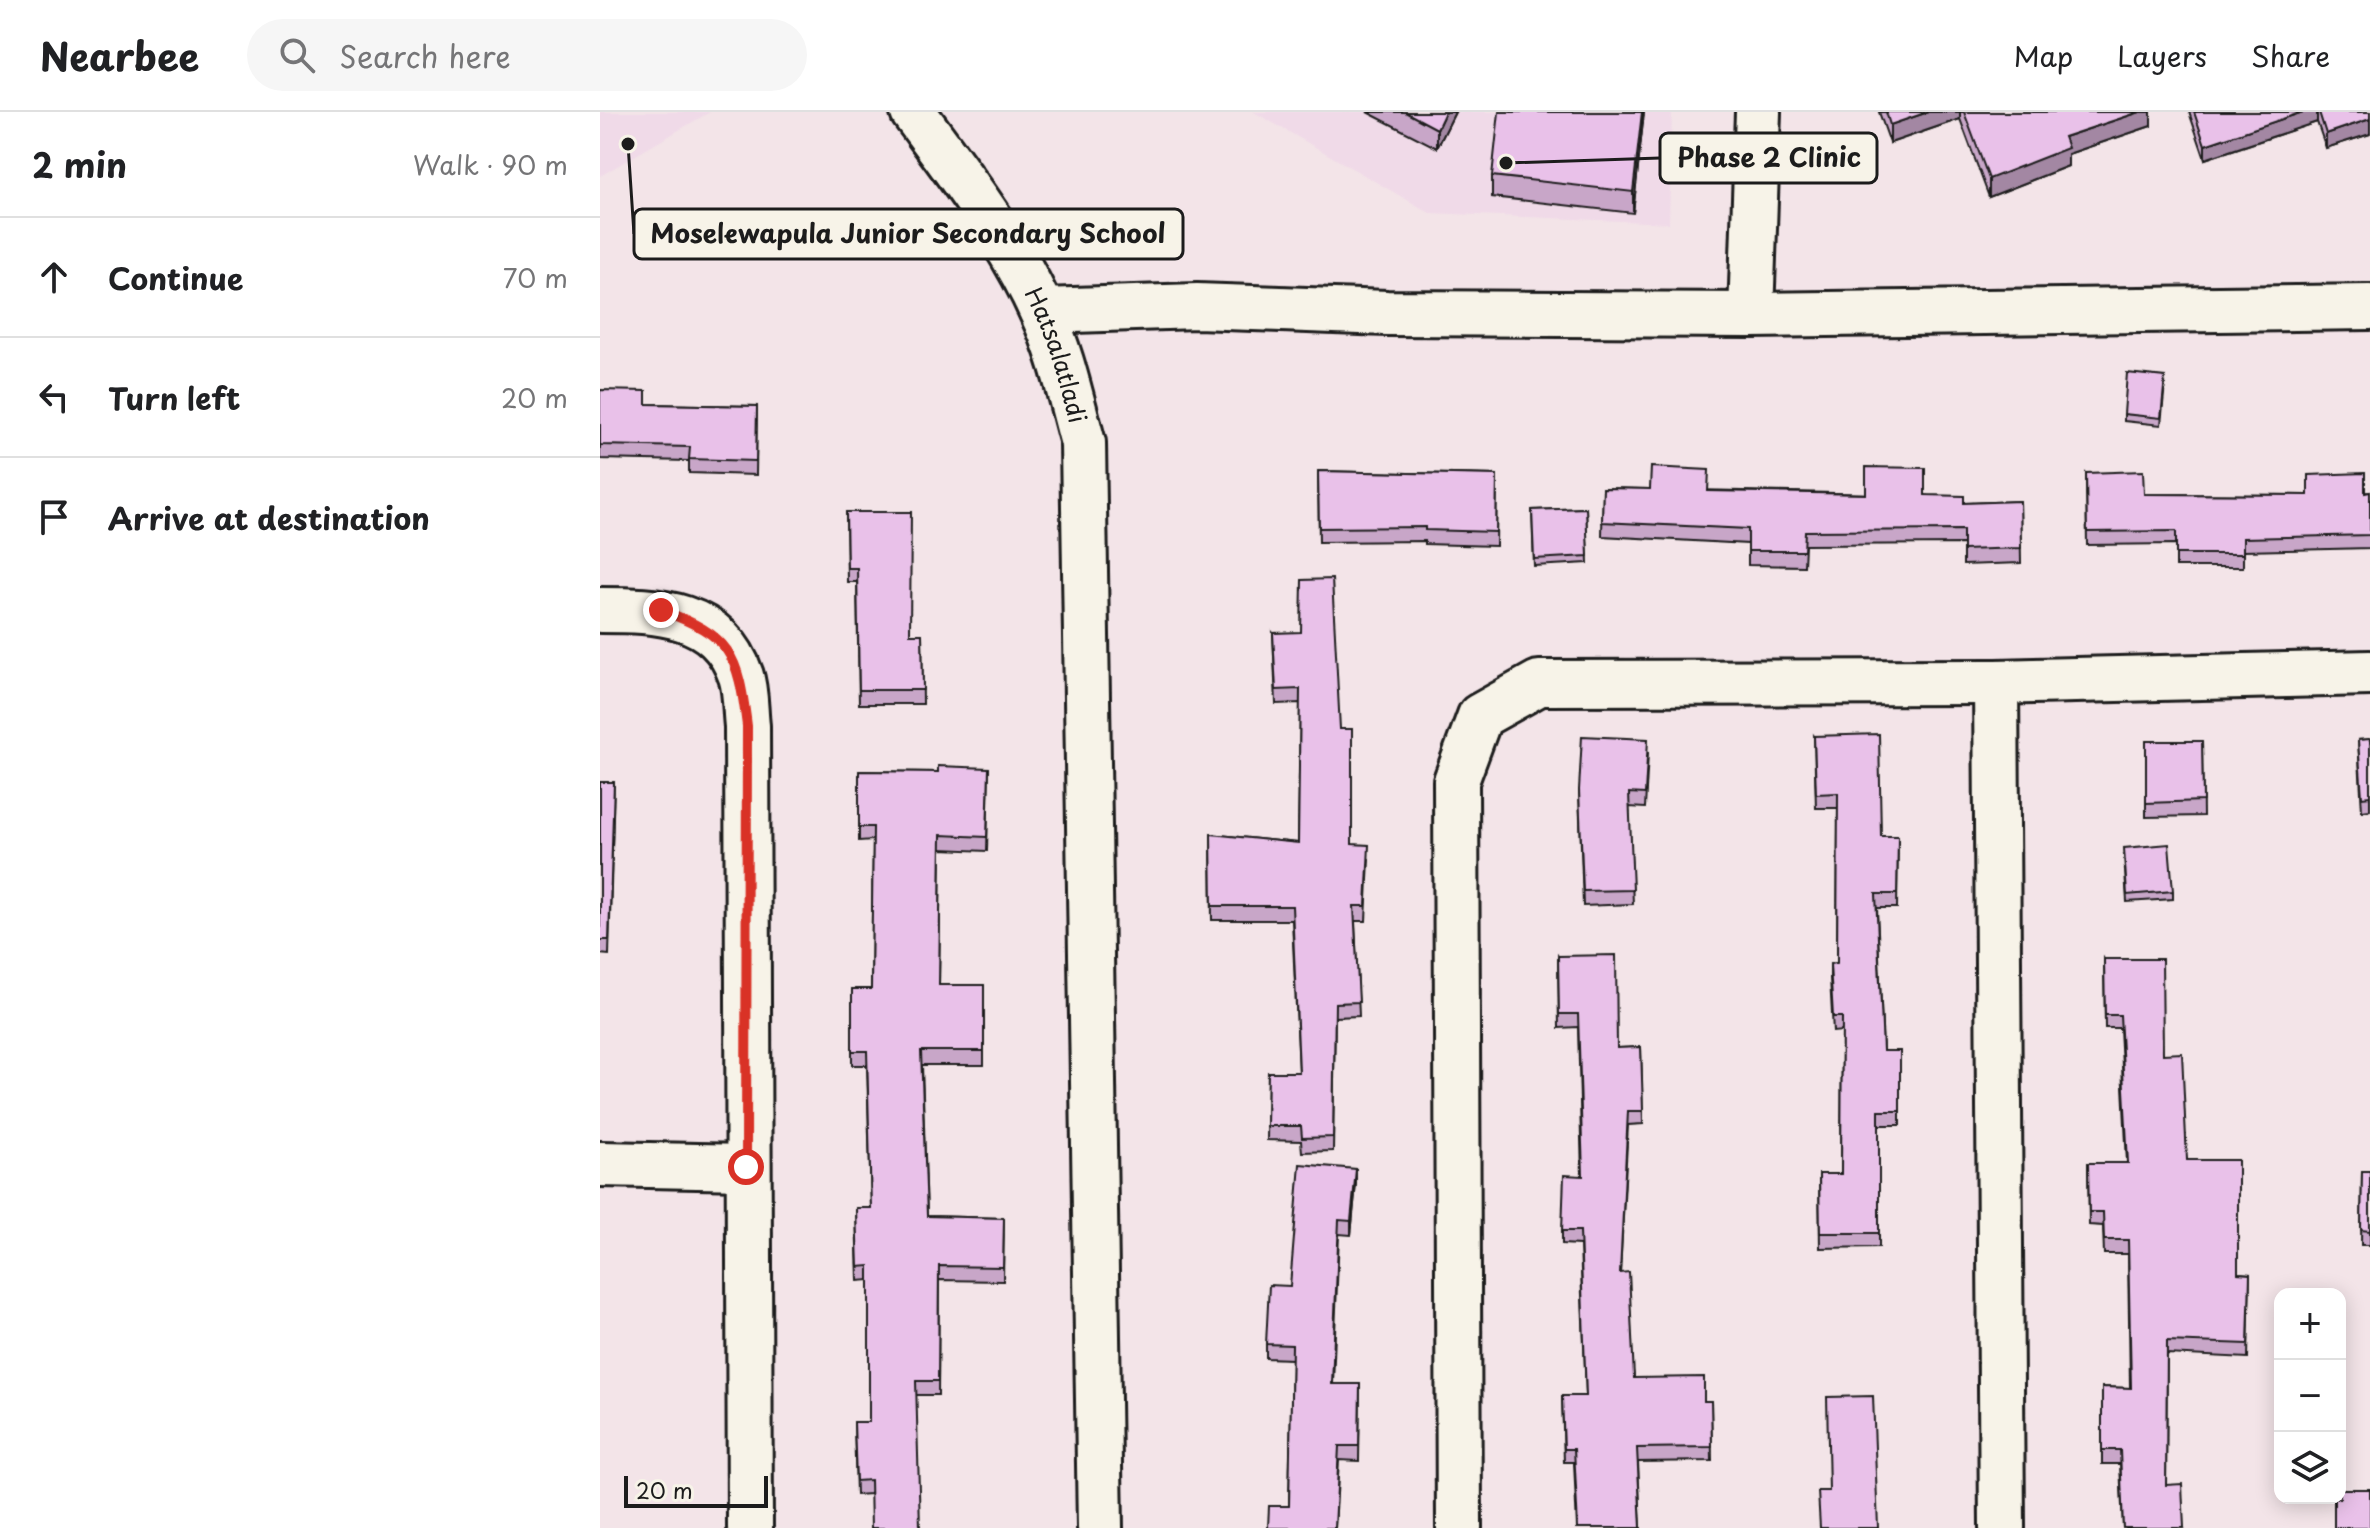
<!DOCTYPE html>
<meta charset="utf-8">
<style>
body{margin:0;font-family:"Playpen Sans",sans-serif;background:#f6f6f6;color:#202124}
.controls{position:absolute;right:24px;bottom:24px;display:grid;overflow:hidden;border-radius:16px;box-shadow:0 4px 20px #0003}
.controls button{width:72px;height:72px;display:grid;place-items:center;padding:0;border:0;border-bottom:2px solid #e0e0e0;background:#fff;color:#202124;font:40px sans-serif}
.scale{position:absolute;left:24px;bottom:20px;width:144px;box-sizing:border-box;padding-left:8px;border:4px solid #1c1c1c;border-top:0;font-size:22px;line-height:28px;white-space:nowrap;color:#1c1c1c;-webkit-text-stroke:6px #f7f3e8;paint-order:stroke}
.stop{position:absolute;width:24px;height:24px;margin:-18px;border:6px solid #d93025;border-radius:50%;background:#fff}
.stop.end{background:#d93025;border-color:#fff;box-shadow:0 2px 8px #0008}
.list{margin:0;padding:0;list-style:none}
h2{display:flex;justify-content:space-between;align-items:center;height:104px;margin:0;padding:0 32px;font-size:34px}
h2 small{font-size:26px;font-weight:400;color:#757577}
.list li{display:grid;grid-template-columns:52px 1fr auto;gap:24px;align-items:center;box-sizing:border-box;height:120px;padding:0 32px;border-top:2px solid #e0e0e0}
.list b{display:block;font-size:30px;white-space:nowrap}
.list em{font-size:26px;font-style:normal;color:#757577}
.icon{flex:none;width:44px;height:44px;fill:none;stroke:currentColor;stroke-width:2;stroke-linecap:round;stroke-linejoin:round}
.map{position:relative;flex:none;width:1770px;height:1416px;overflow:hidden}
header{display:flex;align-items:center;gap:48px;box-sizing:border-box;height:112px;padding:0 40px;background:#fff;border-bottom:2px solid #e0e0e0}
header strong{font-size:38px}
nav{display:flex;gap:44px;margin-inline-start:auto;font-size:28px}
.search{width:560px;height:72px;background:#f6f6f6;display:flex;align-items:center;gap:20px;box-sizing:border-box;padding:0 28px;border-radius:44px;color:#757577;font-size:30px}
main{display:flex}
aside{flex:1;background:#fff}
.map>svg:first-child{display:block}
</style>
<header>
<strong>Nearbee</strong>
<div class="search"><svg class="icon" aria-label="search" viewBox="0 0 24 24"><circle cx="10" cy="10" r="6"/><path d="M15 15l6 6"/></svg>Search here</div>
<nav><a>Map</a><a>Layers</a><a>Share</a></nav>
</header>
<main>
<aside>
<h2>2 min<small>Walk · 90 m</small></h2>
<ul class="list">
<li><svg class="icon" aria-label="ahead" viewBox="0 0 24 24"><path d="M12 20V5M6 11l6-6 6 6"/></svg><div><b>Continue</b></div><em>70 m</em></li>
<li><svg class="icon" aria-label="left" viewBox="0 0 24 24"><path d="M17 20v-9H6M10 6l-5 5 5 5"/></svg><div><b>Turn left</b></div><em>20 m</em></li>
<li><svg class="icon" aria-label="arrive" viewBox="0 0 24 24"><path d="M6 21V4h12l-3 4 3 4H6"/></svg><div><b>Arrive at destination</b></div></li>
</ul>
</aside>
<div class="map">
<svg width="1770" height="1416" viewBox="0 0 1770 1416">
<rect width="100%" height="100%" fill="#f3e4e8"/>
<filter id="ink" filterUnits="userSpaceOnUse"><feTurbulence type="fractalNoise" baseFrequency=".0125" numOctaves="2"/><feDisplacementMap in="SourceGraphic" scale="16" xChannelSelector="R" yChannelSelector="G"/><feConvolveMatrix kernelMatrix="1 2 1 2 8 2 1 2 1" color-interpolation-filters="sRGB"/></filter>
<g filter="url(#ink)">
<g fill="#f0dae8">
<polygon points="0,0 110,0 0,64"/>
<polygon points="654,0 1072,0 1069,111 830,101"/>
</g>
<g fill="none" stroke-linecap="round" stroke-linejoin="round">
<g stroke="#1c1c1c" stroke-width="50">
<g id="minor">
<path id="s1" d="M313 0C360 64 411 129 443 202 462 243 471 288 483 331L500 1416"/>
<polyline points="442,199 597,194 787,201 1151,203 1770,195"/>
<polyline points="1151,203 1158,0"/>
<path d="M0 498C57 498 119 499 141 564 146 579 145 598 147 614L150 1416"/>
<polyline points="1396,570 1402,1416"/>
<polyline points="0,1052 146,1055"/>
<polyline points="859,1416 856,669 880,604 939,571 1396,570 1770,561"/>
</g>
</g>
<use href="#minor" stroke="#f7f3e8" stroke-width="44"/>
</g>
<g fill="#c8a6c8" stroke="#1c1c1c" stroke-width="2">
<polygon points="767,0 855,0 837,36"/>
<polygon points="1044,0 1033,101 892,85 892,64"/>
<polygon points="1279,0 1551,0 1551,14 1468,42 1468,54 1389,85 1360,7 1290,31"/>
<polygon points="1589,0 1770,0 1770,22 1726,36 1717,10 1605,47"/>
<polygon points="1565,272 1561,313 1524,309 1524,302"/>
<polygon points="0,278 46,292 157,294 156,363 89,361 89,349 0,347"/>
<polygon points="718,359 897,363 896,434 825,432 825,429 719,430"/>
<polygon points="1486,361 1544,382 1708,383 1770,380 1770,436 1643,439 1643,455 1576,455 1576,432 1487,433"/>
<polygon points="1003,376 1325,383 1364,391 1420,389 1421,451 1363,453 1363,432 1205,433 1204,454 1148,453 1148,432 1002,424"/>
<polygon points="986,396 988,451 934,454 932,398"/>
<polygon points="246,400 310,522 322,522 323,592 259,592 257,470 247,470"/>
<polygon points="673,521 740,617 752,732 769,747 766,809 755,809 759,904 735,905 733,1039 702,1040 701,1029 667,1028 668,960 699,960 692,808 612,808 611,722 698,731 700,591 676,592"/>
<polygon points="1214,624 1281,724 1298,724 1297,796 1277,796 1283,939 1300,939 1300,1013 1279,1013 1279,1135 1220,1136 1219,1062 1241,1062 1242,919 1233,920 1230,866 1230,852 1237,851 1238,696 1216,696"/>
<polygon points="1770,627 1770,698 1762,699 1758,628"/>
<polygon points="1546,629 1602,629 1603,704 1546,705"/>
<polygon points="1048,641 1045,696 1029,695 1033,792 983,794 979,678"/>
<polygon points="389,656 387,739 341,737 339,873 384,873 384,953 322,953 327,1104 404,1106 403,1169 339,1168 338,1283 316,1283 270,1382 256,1383 254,1310 269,1310 269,1168 258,1169 256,1096 271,1096 267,953 252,953 252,877 271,877 273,728 259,729 259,659 338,660"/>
<polygon points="0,670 14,670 9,843 0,842"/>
<polygon points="1524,743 1573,779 1573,787 1527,790"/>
<polygon points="958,844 1017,936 1041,935 1043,1012 1028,1013 1020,1161 1034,1266 1104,1289 1111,1289 1112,1349 1038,1350 1041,1416 977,1416 974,1350 964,1350 962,1284 986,1284 980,1133 962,1132 962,1119 982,1064 978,915 959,916"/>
<polygon points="1504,847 1563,942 1587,1048 1638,1161 1650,1162 1648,1246 1567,1242 1566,1373 1584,1416 1523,1416 1520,1352 1502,1352 1502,1275 1530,1276 1528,1142 1504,1142 1503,1114 1489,1113 1488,1051 1527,1051 1520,916 1505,916"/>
<polygon points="1762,1059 1770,1059 1770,1133 1761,1133"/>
<polygon points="756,1071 751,1123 739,1122 733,1272 760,1272 759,1349 739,1348 735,1416 668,1416 689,1394 692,1247 666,1246 666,1232 690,1174"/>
</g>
<g fill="#a387a3" stroke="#1c1c1c" stroke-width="2">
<polygon points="845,0 855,0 837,36 837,17"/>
<polygon points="1042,0 1044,0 1033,101 1033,80"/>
<polygon points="1328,0 1360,0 1360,7 1290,31 1290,13"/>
<polygon points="1540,0 1551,0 1551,14 1468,42 1468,54 1389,85 1389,67 1464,25"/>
<polygon points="1703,0 1717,0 1717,10 1605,47 1605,33"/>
<polygon points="1770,7 1770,22 1726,36 1726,22"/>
<polygon points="756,1057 756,1071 751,1123 751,1109"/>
</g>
<g fill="#e9c1e9" stroke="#1c1c1c" stroke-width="2">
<polygon points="805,0 845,0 837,17"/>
<polygon points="899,0 1042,0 1033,80 892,64"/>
<polygon points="1286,0 1328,0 1290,13"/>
<polygon points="1364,0 1540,0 1464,25 1468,36 1389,67"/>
<polygon points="1594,0 1703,0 1605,33"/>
<polygon points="1719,0 1770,0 1770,7 1726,22"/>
<polygon points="1527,261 1565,265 1561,306 1524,302"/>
<polygon points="0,278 46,279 46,292 157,294 156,349 89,347 90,335 0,333"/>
<polygon points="1051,355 1109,358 1108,379 1266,382 1266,355 1325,356 1325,383 1364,384 1364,391 1420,389 1421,436 1363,438 1363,418 1205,419 1204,439 1148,439 1148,417 1002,410 1003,376 1050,377"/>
<polygon points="718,359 897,363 896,420 825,418 825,415 719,416"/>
<polygon points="1543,359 1544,382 1708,383 1708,363 1765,361 1765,381 1770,380 1770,423 1643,426 1643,442 1576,442 1576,419 1487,420 1486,361"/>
<polygon points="986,396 988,444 934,447 932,398"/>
<polygon points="246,400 311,400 310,522 322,522 323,578 259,578 257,456 247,456"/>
<polygon points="732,467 740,617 752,617 752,732 769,733 766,794 754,794 759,890 735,891 733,1025 702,1026 701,1014 667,1014 668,960 699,960 692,794 612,794 611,722 698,731 700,577 676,578 673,521 701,520 702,468"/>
<polygon points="1279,622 1281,724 1298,724 1297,782 1276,782 1283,939 1300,939 1300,999 1279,999 1279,1121 1220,1121 1219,1062 1241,1062 1242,905 1233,905 1230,852 1237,851 1238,681 1216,682 1214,624"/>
<polygon points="982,624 1048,627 1045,682 1029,681 1033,778 983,779 979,678"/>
<polygon points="1770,627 1770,684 1762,685 1758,628"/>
<polygon points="1546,629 1602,629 1603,689 1546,691"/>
<polygon points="338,654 389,656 387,725 341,723 339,873 384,873 384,939 321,939 327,1104 404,1106 403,1155 339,1154 338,1269 316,1269 320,1416 271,1416 270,1368 256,1369 254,1310 269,1310 269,1154 258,1155 256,1096 271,1096 267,939 252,939 252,877 271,877 273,715 259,715 259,659 338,660"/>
<polygon points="0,670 14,670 9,828 0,828"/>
<polygon points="1569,732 1573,779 1527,783 1524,736"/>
<polygon points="1016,843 1017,936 1041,935 1043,999 1028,999 1020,1161 1029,1160 1034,1266 1104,1265 1104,1289 1111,1289 1112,1335 1037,1336 1041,1416 978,1416 974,1337 964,1337 962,1284 986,1284 980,1119 962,1119 964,1063 983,1064 978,902 959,902 958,844"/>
<polygon points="1504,847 1562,847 1563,942 1582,941 1587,1048 1638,1048 1638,1161 1650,1162 1648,1232 1567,1229 1566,1373 1582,1372 1584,1416 1523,1416 1520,1338 1502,1338 1502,1275 1531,1276 1528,1128 1504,1128 1503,1100 1489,1100 1488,1051 1528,1051 1520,903 1505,903"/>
<polygon points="700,1052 756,1057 751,1109 739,1108 732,1272 760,1272 759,1334 739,1334 735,1416 668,1416 669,1394 689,1394 692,1233 666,1232 669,1173 690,1174"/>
<polygon points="1762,1059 1770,1059 1770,1119 1761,1118"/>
<polygon points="1273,1284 1278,1416 1220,1416 1218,1379 1229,1379 1227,1285"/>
<polygon points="1740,1377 1770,1377 1770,1416 1734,1416 1734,1386 1740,1386"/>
</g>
</g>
<g fill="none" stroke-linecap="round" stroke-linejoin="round" filter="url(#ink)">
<path stroke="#d93025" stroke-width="10" d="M61 498C131 524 138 541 147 614L146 1055"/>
</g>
<g text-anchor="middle" stroke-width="8" stroke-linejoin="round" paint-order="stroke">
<g font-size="24" fill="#1c1c1c" stroke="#f7f3e8">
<text dy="8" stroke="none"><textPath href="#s1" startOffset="284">Hatsalatladi</textPath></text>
</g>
</g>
<path fill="none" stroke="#1c1c1c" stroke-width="3" d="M906 51L1060 46M28 32L34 122"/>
<g fill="#1c1c1c" stroke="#f7f3e8" stroke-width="3">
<circle cx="906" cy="51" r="8"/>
<circle cx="28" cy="32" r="8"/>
</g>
<g fill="#f7f3e8" stroke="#1c1c1c" stroke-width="3">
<rect x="1060" y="21" width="217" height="50" rx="8"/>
<rect x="34" y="97" width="549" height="50" rx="8"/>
</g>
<g font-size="26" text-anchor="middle" font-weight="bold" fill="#1c1c1c">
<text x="1169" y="55">Phase 2 Clinic</text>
<text x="308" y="131">Moselewapula Junior Secondary School</text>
</g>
</svg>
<div class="controls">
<button>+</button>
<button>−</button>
<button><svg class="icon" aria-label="layers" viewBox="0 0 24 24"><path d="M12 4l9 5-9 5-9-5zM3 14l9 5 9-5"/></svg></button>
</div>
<div class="scale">20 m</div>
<div class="stop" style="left:146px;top:1055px"></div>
<div class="stop end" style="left:61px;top:498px"></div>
</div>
</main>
